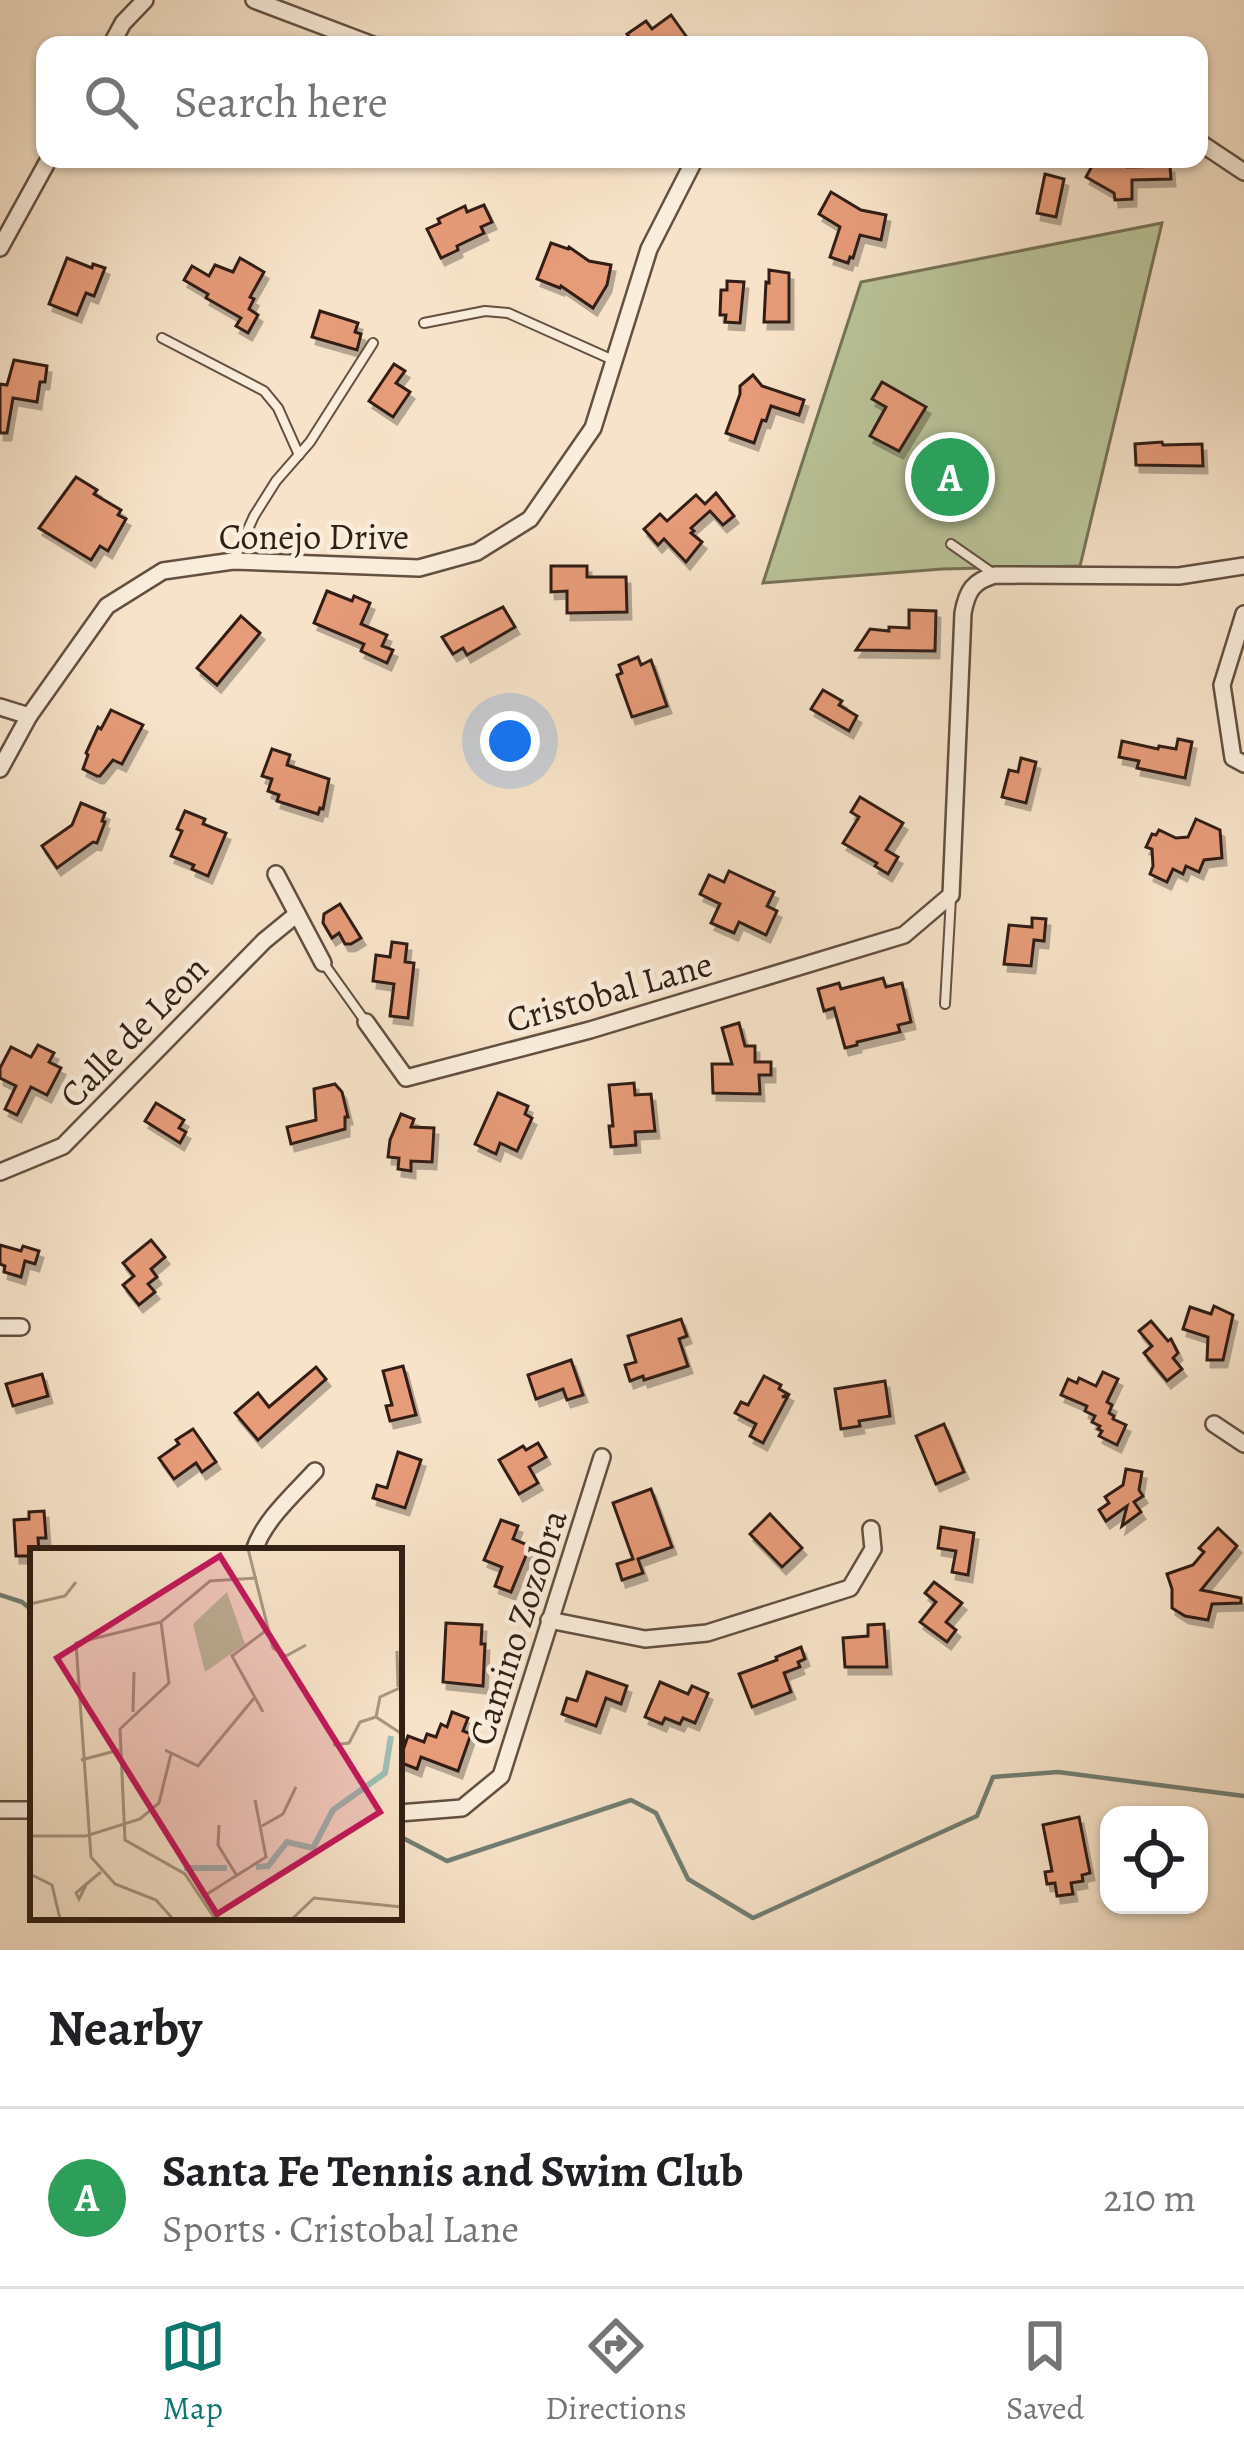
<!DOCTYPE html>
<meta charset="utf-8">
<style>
body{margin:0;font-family:Alegreya,serif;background:#f2f2f2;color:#202124}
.controls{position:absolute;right:36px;bottom:36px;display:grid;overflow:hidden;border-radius:24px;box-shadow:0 3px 9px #0004}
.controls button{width:108px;height:108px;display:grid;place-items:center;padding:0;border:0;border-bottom:3px solid #e0e0e0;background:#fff;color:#202124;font:60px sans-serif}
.you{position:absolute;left:510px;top:741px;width:42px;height:42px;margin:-30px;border:9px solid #fff;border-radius:50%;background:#1a73e8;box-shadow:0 0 0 18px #1a73e833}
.badge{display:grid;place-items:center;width:78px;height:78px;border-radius:50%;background:#0f766e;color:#fff;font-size:39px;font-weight:700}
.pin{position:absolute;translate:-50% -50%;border:6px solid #fff;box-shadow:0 3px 12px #0006}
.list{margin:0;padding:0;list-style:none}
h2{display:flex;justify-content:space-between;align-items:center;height:156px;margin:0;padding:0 48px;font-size:51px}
h2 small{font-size:39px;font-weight:400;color:#757577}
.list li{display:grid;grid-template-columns:78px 1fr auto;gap:36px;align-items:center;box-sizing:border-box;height:180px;padding:0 48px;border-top:3px solid #e0e0e0}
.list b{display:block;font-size:45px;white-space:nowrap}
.list p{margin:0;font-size:39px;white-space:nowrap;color:#757577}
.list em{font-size:39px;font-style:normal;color:#757577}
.icon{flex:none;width:66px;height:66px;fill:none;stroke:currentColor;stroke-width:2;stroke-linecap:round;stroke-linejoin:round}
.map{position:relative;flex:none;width:1244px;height:1950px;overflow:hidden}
.search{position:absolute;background:#fff;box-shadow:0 3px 9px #0004;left:36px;right:36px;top:36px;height:132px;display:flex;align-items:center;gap:30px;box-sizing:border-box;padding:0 42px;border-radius:24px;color:#757577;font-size:45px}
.sheet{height:336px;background:#fff}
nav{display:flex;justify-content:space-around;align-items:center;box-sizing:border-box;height:168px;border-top:3px solid #e0e0e0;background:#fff;font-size:33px;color:#757577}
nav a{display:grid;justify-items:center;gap:6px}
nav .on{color:#0f766e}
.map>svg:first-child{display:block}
</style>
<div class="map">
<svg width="1244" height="1950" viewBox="0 0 1244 1950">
<defs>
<filter id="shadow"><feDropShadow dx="4" dy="7" stdDeviation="0" flood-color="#0004"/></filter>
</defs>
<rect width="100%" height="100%" fill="#f7e3c9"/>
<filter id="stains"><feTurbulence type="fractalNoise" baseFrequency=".00167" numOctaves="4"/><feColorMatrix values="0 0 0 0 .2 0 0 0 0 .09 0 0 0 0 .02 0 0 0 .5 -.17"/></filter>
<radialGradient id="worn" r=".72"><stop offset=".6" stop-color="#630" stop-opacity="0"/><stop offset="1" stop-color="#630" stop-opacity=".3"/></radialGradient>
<polygon fill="#bac499" stroke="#767256" stroke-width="3" points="1162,223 1080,566 942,569 763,583 861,282"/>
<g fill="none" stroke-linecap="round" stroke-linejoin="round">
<g stroke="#727e73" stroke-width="4.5">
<polyline points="0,1595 22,1602 33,1611"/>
<polyline points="399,1836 447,1861 631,1800 656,1813 688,1879 753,1918 977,1816 993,1777 1058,1772 1244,1796"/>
</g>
</g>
<g fill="#e69b79" stroke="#321f14" stroke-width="3" filter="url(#shadow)">
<polygon points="671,15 686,36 672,45 635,45 627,34 646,21 652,29"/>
<polygon points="1096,159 1107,164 1109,161 1119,166 1121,163 1127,167 1170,166 1171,179 1132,180 1132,199 1115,200 1114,193 1086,177"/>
<polygon points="1045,174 1064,179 1056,217 1037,213"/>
<polygon points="831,192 861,210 886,215 881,240 860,235 853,258 850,257 848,263 830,257 840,227 819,214"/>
<polygon points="484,205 492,222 481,227 484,233 457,246 458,250 441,258 427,229 440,223 438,219 465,206 467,212"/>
<polygon points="551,243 568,249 569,247 589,261 611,265 607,285 593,308 561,286 560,288 537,279"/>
<polygon points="67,258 92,268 93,264 105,268 94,296 86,293 77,315 49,304"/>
<polygon points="240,258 264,272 250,297 254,299 249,309 258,315 248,333 236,326 241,318 206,298 208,294 184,280 192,266 209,276 215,265 233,272"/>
<polygon points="769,270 789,273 789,322 764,322 766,282 769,283"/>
<polygon points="727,281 744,282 740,323 725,322 726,315 720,315 721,290 727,290"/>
<polygon points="320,311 358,323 355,332 361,334 357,350 312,337"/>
<polygon points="14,360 47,366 45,382 40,382 37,402 13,398 7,433 0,433 0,384 7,385"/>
<polygon points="394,364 405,371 396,383 410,392 393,417 369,401"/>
<polygon points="753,375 762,386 804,400 799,415 771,406 766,421 762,420 754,443 726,433 740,394 740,386"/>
<polygon points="882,382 926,407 899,451 870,436 886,407 872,399"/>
<polygon points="1162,442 1163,445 1202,444 1203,466 1136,465 1135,444"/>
<polygon points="76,477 97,490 94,494 121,510 118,515 126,519 108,551 100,546 91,560 39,528"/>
<polygon points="716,493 734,516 723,525 710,511 691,528 694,531 691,533 702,542 686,562 664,539 658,545 644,529 660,514 667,521 696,495 705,504"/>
<polygon points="551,566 587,566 587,577 626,577 627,612 567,613 567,591 551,592"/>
<polygon points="327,591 352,601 354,596 370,603 361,624 387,635 382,646 393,650 387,663 361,651 364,644 314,623"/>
<polygon points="503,607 515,627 467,655 463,648 453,654 442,637"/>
<polygon points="909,610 936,611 935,651 856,650 870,629 889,631 889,627 909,628"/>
<polygon points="241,616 260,633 217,685 197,668"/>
<polygon points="638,657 641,665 651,660 667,706 632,717 617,675 622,673 619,665"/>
<polygon points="823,690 842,701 839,705 857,716 849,731 811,709"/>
<polygon points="111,710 143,725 122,764 113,760 100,776 97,776 83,769 88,755 86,753 98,727 101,729"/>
<polygon points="1178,739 1192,742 1185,778 1137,768 1139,761 1119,757 1122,741 1158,749 1159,746 1176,749"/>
<polygon points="272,749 290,755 287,765 329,779 323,809 320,808 318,814 277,801 279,795 268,791 272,779 262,776"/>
<polygon points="1021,758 1036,762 1026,803 1002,797 1009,770 1018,772"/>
<polygon points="860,797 903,823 886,850 898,857 888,874 875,866 877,863 843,843 859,817 851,812"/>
<polygon points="81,803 105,813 102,821 105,822 97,843 93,842 57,868 42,846 72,825"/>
<polygon points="185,811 205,819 203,824 226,833 208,876 192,869 194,865 171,856 182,831 177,829"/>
<polygon points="1196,819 1220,830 1222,858 1204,860 1199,872 1186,866 1183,874 1173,869 1167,882 1150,874 1153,866 1152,849 1146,847 1152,834 1156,835 1159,830 1176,838 1188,837"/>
<polygon points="729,871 774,892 767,906 777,911 766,935 739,922 734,933 711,923 720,904 700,894 709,875 724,882"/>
<polygon points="340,904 361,938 351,944 345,944 339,933 332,938 323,923 324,914"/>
<polygon points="1032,918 1046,919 1044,941 1034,940 1031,966 1004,964 1009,925 1032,927"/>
<polygon points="392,942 407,944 405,962 414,963 408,1018 390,1016 394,984 373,981 376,955 390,957"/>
<polygon points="883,978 886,987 902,983 911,1022 898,1025 900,1032 857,1042 857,1045 845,1048 834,1008 824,1011 818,989 839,983 841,989"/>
<polygon points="739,1023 745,1046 755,1046 755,1062 771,1062 771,1075 759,1075 760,1094 713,1093 712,1064 732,1064 722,1028"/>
<polygon points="38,1045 54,1053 49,1062 61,1068 47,1095 31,1087 17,1115 5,1109 16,1086 0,1078 0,1068 11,1047 31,1057"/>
<polygon points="634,1083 635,1095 651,1094 655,1131 635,1132 636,1145 611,1147 609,1126 613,1126 609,1085"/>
<polygon points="335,1084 342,1092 348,1117 345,1117 345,1129 291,1144 287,1127 316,1120 314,1089"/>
<polygon points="498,1093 528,1106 525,1114 532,1118 517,1151 500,1143 496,1154 475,1144"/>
<polygon points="156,1103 184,1120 179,1128 186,1132 180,1143 145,1121"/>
<polygon points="401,1114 414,1119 411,1127 434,1128 432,1162 411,1161 411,1171 398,1169 399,1158 388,1157 390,1140"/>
<polygon points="151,1240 165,1257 151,1269 157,1277 148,1284 155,1292 139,1305 123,1285 134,1276 123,1263"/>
<polygon points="0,1245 21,1251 23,1246 39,1251 35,1264 25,1261 21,1277 4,1272 5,1266 0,1264"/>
<polygon points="1214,1306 1233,1315 1223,1360 1207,1360 1208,1337 1183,1329 1190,1307 1211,1314"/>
<polygon points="681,1319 687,1336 679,1339 688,1366 644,1380 643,1376 630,1381 625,1365 636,1362 628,1336"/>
<polygon points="1151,1321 1168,1341 1171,1339 1178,1353 1173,1358 1182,1369 1167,1381 1144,1353 1152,1346 1139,1331"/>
<polygon points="571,1360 583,1395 567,1400 563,1389 536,1399 528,1375"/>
<polygon points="403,1366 416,1415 390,1421 386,1406 392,1405 383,1371"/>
<polygon points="316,1367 326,1379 258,1440 235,1413 258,1393 269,1407"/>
<polygon points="1103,1372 1118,1379 1107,1402 1112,1405 1109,1413 1114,1416 1113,1419 1126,1425 1117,1445 1099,1436 1102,1431 1098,1429 1100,1426 1092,1422 1095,1416 1085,1411 1087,1406 1061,1395 1068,1379 1077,1383 1079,1378 1096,1386"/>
<polygon points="42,1374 48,1396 13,1406 6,1384"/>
<polygon points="764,1376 781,1385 779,1389 788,1394 782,1397 788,1396 763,1443 750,1436 756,1424 735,1413 741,1402 748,1405"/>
<polygon points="885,1381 890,1416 859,1421 860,1426 841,1429 835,1389"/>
<polygon points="944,1424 964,1472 936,1484 916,1436"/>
<polygon points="193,1429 216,1462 202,1472 196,1463 174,1479 159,1458 179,1444 176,1440"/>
<polygon points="538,1443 546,1457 529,1467 538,1483 519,1494 499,1460 523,1446 526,1450"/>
<polygon points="398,1452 421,1460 405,1508 373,1498 377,1485 387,1488"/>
<polygon points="1126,1469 1142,1472 1139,1490 1143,1496 1134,1502 1141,1512 1122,1526 1127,1506 1106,1521 1099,1510 1109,1503 1105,1497 1123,1485"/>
<polygon points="651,1489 672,1547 638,1559 643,1573 622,1580 617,1564 633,1559 613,1503"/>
<polygon points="44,1511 46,1538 38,1538 39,1551 33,1551 33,1556 16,1556 14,1520 29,1519 29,1512"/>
<polygon points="770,1514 802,1548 782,1567 750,1534"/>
<polygon points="501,1520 518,1526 513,1539 530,1546 511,1592 495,1586 502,1567 484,1560"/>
<polygon points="941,1527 974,1533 968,1575 952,1572 956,1551 938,1548"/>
<polygon points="1218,1528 1237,1546 1201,1590 1241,1598 1241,1603 1212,1604 1208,1620 1185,1616 1172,1608 1172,1589 1167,1574 1193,1565 1204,1552 1199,1548"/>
<polygon points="934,1582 962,1603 946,1622 956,1630 947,1642 920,1622 936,1602 925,1593"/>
<polygon points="446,1623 482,1625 481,1644 485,1644 483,1686 443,1682"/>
<polygon points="884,1624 887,1667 845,1667 843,1638 868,1636 868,1625"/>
<polygon points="801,1647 805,1659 798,1662 800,1667 784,1673 791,1692 752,1707 739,1674 777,1660 776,1657"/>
<polygon points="587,1672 627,1686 621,1704 606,1698 596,1726 562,1714 567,1698 577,1701"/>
<polygon points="660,1682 688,1694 692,1686 708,1693 695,1723 683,1718 680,1724 665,1718 662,1724 645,1717"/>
<polygon points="452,1712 468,1718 463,1731 471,1734 458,1771 421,1757 417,1769 399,1762 408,1736 424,1742 427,1734 436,1737 441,1724 447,1727"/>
<polygon points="1079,1817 1090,1873 1082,1875 1083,1881 1071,1883 1073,1894 1057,1896 1055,1883 1047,1884 1045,1872 1052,1871 1043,1825"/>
</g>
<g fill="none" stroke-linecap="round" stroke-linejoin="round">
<g stroke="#635041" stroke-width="12">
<g id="lane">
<polyline points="424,323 485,311 508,313 613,360"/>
<polyline points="162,338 264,391 278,408 299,455"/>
<polyline points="951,544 994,574"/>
<polyline points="235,558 254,516 276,481 310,442 373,343"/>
<polyline points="325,965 365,1021"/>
<polyline points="945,1004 951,898"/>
</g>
</g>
<g stroke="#635041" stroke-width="20">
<g id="street">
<polyline points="254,0 373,45"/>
<polyline points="111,45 123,23 145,0"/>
<polyline points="1199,142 1244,172"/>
<polyline points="0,248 49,159"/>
<polyline points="1244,614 1222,685 1233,758 1244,764"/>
<polyline points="0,707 29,716"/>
<polyline points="0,769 29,716 107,606 163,571 233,561 419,568 477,552 530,519 593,428 649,249 695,159"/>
<polyline points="276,874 323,963"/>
<path d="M366 1022 406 1078 590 1030 904 935 951 895 963 613C967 591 973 581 995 575L1179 576 1244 566"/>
<polyline points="0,1172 63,1146 264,941 297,914"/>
<polyline points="0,1327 21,1327"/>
<polyline points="1214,1424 1244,1444"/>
<path d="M254 1551C263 1521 294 1494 315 1471"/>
<polyline points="549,1620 645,1639 707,1633 850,1588 873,1549 871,1529"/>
<polyline points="0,1810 33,1810"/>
<polyline points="399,1813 462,1808 501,1776 602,1457"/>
</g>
</g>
<use href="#lane" stroke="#faeddc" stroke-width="8"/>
<use href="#street" stroke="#faeddc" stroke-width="15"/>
</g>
<g text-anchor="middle" stroke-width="9" stroke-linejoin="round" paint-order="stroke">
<g font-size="36" fill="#321f14" stroke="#faeddc">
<text x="314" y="549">Conejo Drive</text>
<text transform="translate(609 991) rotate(-16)" y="13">Cristobal Lane</text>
<text transform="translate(133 1031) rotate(-46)" y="13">Calle de Leon</text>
<text transform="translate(517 1627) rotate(-72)" y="13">Camino Zozobra</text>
</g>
</g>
<g transform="translate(30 1548)">
<rect width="372" height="372" fill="#f7e3c9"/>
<path d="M197 44 215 96 175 124 163 76Z" fill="#bac499"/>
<path fill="none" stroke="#9dbeb3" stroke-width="6" d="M226 319 238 318 257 294 283 300 303 262 355 225 361 188M154 320H197"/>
<path fill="none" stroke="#a89581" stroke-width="3" d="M218 1 243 100 256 108 276 97M0 56 35 48 46 34M131 74 139 135 90 181 95 292 155 326 185 371M367 103 368 139M372 139 350 149 346 169 372 186M103 164 104 124M233 164 202 108 238 81M303 197 319 195 330 174 346 169M135 202 168 218 225 149M51 212 89 202M189 277 188 297 207 328M232 278 253 266 266 239M0 288H56L110 271 129 255 141 206M0 326 22 337 30 371M57 335 49 351 46 345 60 333 71 324M174 348 236 309 225 252M143 371 126 352 85 336 61 309 46 95 131 74 180 33 227 30M262 371 284 350 372 359"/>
<path fill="#c2185b" fill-opacity="0.15" stroke="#c2185b" stroke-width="6" d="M190 8 350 264 187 366 27 110Z"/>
<rect width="372" height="372" fill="none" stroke="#321f14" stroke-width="6"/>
</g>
<rect width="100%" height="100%" filter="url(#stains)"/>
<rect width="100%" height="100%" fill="url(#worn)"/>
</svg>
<div class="controls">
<button><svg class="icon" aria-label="locate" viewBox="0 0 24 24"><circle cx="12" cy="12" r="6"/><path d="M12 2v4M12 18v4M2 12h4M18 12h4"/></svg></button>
</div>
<div class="you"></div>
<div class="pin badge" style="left:950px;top:477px;background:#2e9e5b">A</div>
<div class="search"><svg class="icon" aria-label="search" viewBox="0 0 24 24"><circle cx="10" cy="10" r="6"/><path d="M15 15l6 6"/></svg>Search here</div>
</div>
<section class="sheet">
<h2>Nearby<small></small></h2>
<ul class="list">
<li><span class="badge" style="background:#2e9e5b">A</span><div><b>Santa Fe Tennis and Swim Club</b><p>Sports · Cristobal Lane</p></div><em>210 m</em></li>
</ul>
</section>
<nav>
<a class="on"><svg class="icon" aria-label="map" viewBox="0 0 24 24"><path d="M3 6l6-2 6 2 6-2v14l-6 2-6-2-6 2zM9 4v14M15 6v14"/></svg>Map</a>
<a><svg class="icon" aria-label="directions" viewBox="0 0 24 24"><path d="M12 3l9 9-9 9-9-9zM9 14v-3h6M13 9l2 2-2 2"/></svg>Directions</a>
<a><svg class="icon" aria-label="saved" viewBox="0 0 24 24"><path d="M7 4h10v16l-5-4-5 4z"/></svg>Saved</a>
</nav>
